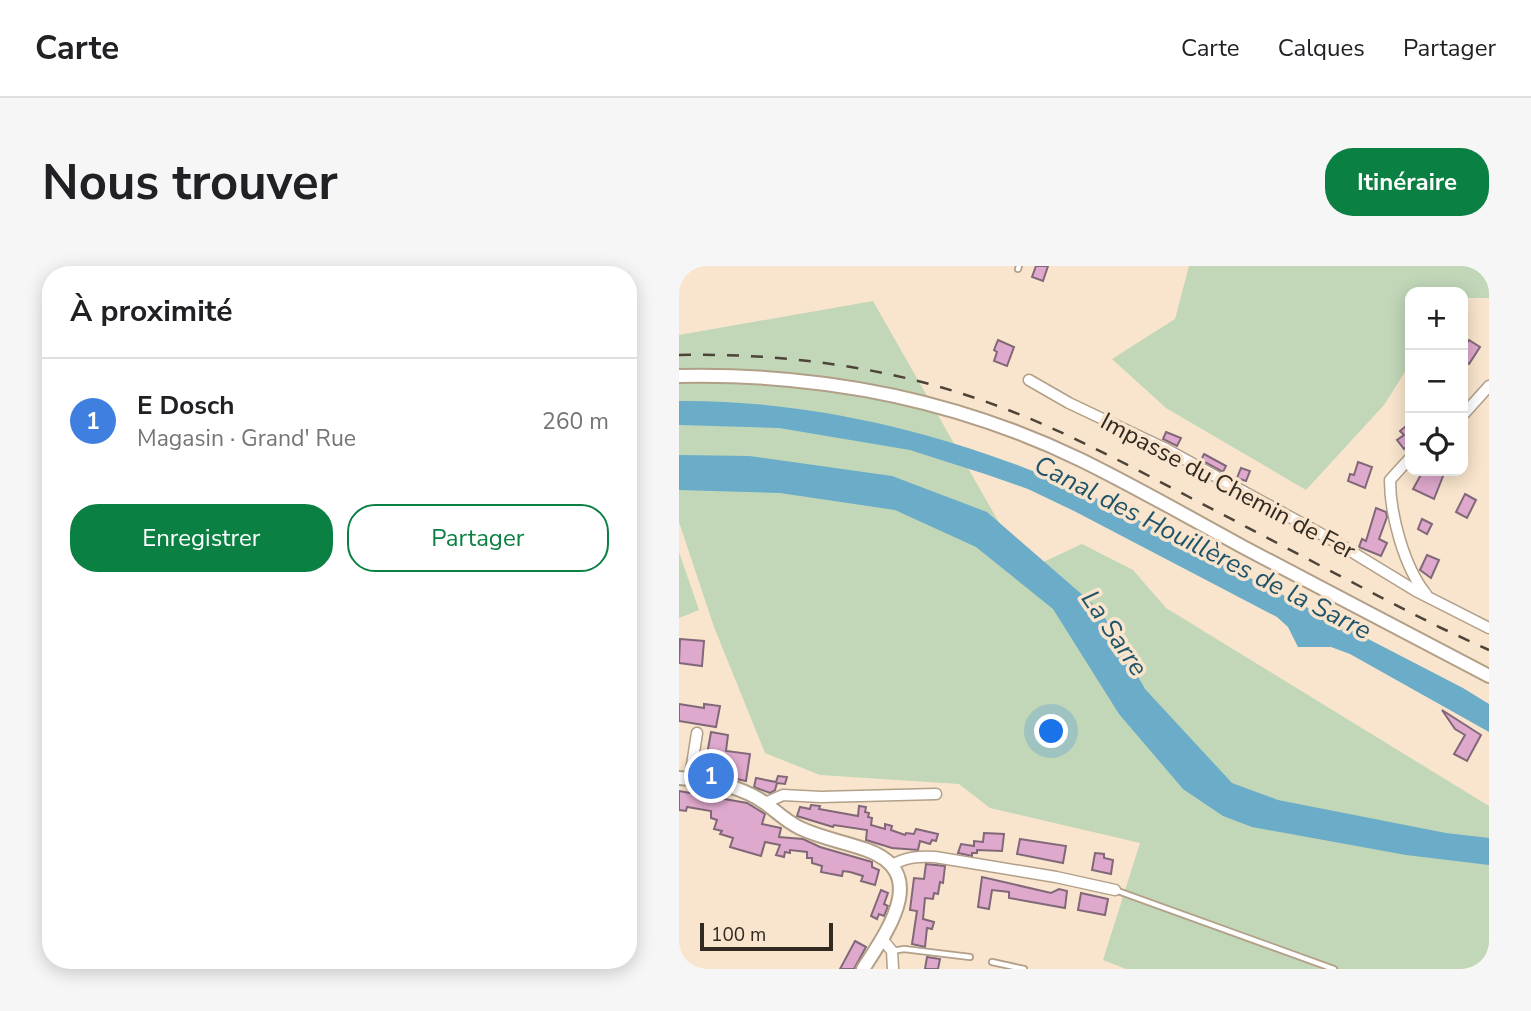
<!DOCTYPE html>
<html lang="fr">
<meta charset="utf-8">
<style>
body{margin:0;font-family:"Nunito Sans",sans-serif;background:#f6f6f6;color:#202124}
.controls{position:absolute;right:21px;top:21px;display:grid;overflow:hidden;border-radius:14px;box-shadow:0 4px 18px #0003}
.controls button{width:63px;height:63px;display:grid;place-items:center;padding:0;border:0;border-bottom:2px solid #e0e0e0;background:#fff;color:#202124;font:35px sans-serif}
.scale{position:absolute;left:21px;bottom:18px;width:133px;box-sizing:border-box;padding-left:7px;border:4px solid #322a21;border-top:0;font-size:19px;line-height:24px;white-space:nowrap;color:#322a21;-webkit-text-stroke:5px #f9e5cd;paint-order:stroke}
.you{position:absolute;left:373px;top:466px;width:24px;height:24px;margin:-18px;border:5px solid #fff;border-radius:50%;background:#1a73e8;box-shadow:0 0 0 10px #1a73e833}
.badge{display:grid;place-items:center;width:46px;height:46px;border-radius:50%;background:#0b8043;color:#fff;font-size:23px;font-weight:700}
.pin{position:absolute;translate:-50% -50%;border:4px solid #fff;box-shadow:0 2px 7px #0006}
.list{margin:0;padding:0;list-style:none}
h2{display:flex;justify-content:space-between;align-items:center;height:91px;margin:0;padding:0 28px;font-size:30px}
h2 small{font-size:23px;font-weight:400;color:#757577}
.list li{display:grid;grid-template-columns:46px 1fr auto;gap:21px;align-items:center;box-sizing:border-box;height:126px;padding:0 28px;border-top:2px solid #e0e0e0}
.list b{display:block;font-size:26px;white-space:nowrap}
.list p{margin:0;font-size:23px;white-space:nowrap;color:#757577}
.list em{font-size:23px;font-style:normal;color:#757577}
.actions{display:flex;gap:14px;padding:21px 28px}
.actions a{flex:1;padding:16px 0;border:2px solid #0b8043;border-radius:28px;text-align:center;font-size:24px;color:#0b8043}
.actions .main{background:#0b8043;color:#fff}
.icon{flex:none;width:38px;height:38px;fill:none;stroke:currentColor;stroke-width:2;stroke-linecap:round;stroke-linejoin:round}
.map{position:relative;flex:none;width:810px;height:703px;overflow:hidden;border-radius:28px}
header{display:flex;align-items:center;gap:42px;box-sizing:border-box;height:98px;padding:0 35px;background:#fff;border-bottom:2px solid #e0e0e0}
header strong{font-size:33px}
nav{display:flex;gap:38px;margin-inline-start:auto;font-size:24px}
.intro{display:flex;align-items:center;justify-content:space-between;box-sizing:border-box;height:168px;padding:0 42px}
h1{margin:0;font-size:49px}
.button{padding:18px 32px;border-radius:28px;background:#0b8043;color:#fff;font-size:24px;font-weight:700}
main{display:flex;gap:42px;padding:0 42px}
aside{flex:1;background:#fff;border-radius:28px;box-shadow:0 4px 18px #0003}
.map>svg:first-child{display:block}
</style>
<header>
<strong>Carte</strong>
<nav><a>Carte</a><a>Calques</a><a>Partager</a></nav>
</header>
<div class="intro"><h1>Nous trouver</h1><a class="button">Itinéraire</a></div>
<main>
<aside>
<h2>À proximité<small></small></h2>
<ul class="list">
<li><span class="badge" style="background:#3f7fe0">1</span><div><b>E Dosch</b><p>Magasin · Grand' Rue</p></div><em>260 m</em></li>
</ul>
<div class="actions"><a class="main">Enregistrer</a><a>Partager</a></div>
</aside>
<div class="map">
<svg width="810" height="703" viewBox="0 0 810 703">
<rect width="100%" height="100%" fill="#f9e5cd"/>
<g fill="#c1d7b8">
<polygon points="510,0 810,0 810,32 784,32 784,26 731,26 731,98 705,139 627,224 487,142 433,93 496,53"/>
<polygon points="194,35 347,304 403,278 454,304 487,342 810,540 810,703 447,703 424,694 461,577 311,542 280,518 141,509 86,487 35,361 0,256 0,69"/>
<polygon points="0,286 20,344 0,352"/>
</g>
<g fill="#6bacc8">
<path d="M0 135C142 134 282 171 411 229L784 422 810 438V466L671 388 652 381H619L609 361 598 351 397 246 349 223 309 209 231 184 100 162 0 159Z"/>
<polygon points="0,189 70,190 213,210 308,246 422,345 466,423 553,517 599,534 767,567 810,572 810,599 727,589 573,561 544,550 504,523 440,448 374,343 297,281 216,244 101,227 0,224"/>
</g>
<g fill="#dfa9cd" stroke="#816878" stroke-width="2">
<polygon points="357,0 369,0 364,15 353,11"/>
<polygon points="319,74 335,81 328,100 315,95 318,86 315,84"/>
<polygon points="790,74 801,81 790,98 784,95 784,83"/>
<polygon points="727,160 731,164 731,177 725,183 718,174 725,169 721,165"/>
<polygon points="487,166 502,172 498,180 484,173"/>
<polygon points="525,188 547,200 544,206 522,194"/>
<polygon points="679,196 693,201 686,222 669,215 671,208 675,209"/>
<polygon points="562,202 571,205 567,215 558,212"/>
<polygon points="744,205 766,205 755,233 734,223"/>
<polygon points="786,228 797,234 788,252 777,246"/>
<polygon points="697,242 707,246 708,251 700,273 708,277 702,290 680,281 683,273 687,275"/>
<polygon points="743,253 753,258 748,268 739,263"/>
<polygon points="748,289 760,294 752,312 741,304"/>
<polygon points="1,373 25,375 23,400 0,397"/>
<polygon points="0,438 25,442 25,438 41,440 37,461 0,455"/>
<polygon points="763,444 802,469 788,495 775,488 786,469 776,463"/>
<polygon points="32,466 49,469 47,485 71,488 67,515 25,506"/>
<polygon points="99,510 108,511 106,518 98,517 96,524 91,527 75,521 77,512 97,516"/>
<polygon points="0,525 68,537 86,548 83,558 102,562 100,571 124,573 141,581 193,596 193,601 200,604 196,619 182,615 184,610 171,606 164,605 163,610 142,606 143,600 133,597 133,592 128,592 128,586 111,584 111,587 106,586 105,591 97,589 101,579 86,576 82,590 51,581 54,572 41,568 43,565 35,563 38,554 32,552 32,545 8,541 7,545 0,544"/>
<polygon points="132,539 141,540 140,543 179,550 180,540 187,541 186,546 190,547 189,551 193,552 192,559 206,563 206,558 213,560 212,564 226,569 227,567 235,568 237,563 259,568 257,575 253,574 251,578 241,575 239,584 213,582 187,574 188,564 155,559 154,561 118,550 121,541 131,543"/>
<polygon points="305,567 325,568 323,585 298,584 298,587 293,587 293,590 279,587 282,578 295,580 295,575 304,576"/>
<polygon points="341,573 387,580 384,597 338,588"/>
<polygon points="416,587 425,588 425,592 434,594 432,608 413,604"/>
<polygon points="247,598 266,600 264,617 261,616 259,628 255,627 254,633 246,632 244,653 255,656 253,663 248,662 246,681 233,678 238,645 231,644 235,612 245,613"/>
<polygon points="303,611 372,627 380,623 388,625 386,642 330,632 330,626 313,624 310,643 299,641"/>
<polygon points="202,624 209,627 205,638 209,640 205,650 200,648 198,653 192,650"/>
<polygon points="402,627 429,633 426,649 399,644"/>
<polygon points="176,675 187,681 175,703 161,703"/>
<polygon points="248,691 261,693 259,703 246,703"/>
</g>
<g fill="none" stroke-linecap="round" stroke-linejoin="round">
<g stroke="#b29f88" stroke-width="8">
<g id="service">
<polyline points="339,3 340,0"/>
<polyline points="436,624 655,703"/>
<polyline points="213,685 225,683 291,691"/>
<polyline points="313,696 345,703"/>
</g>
</g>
<g stroke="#b29f88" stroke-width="13">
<g id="minor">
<polyline points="350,114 390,137 485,182 655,275 737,325 810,362"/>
<polyline points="784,149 810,120"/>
<path d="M731 192 711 214C711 248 725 301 747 328"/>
<polyline points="11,512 18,467"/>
<polyline points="86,537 104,529 142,531 257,528"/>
<path d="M213 599C227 591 240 590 256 591L377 611 436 624"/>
<polyline points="204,674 213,685 214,703"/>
</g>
</g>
<g stroke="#b29f88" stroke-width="16">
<g id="tertiary">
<path d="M0 110C139 107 276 133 402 194 457 221 511 252 566 282 647 325 729 367 810 410"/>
<path d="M0 512C30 514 62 520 86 537 98 546 108 556 121 562 142 572 166 576 188 584 252 607 207 667 184 703"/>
</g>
</g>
<use href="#service" stroke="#fff" stroke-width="4.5"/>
<use href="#minor" stroke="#fff" stroke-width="10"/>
<use href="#tertiary" stroke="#fff" stroke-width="12"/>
<path stroke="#4d4439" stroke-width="2.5" stroke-dasharray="12 12" stroke-linecap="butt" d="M0 89C102 87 205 100 302 134 375 159 443 196 512 232 595 275 677 319 760 361L810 384"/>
</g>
<g text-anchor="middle" stroke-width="7" stroke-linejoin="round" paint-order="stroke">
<g font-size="24" fill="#322a21" stroke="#f9e5cd">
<text transform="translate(549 220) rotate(28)" y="8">Impasse du Chemin de Fer</text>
</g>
<g font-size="26" font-style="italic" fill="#1f5469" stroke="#f9e5cd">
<text transform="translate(524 281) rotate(27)" y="9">Canal des Houillères de la Sarre</text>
<text transform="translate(436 367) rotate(56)" y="9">La Sarre</text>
</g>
</g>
</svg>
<div class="controls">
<button>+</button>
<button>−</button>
<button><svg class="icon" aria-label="locate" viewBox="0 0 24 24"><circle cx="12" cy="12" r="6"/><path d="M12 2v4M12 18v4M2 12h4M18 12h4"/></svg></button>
</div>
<div class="scale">100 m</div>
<div class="you"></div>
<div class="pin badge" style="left:32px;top:510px;background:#3f7fe0">1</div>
</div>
</main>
